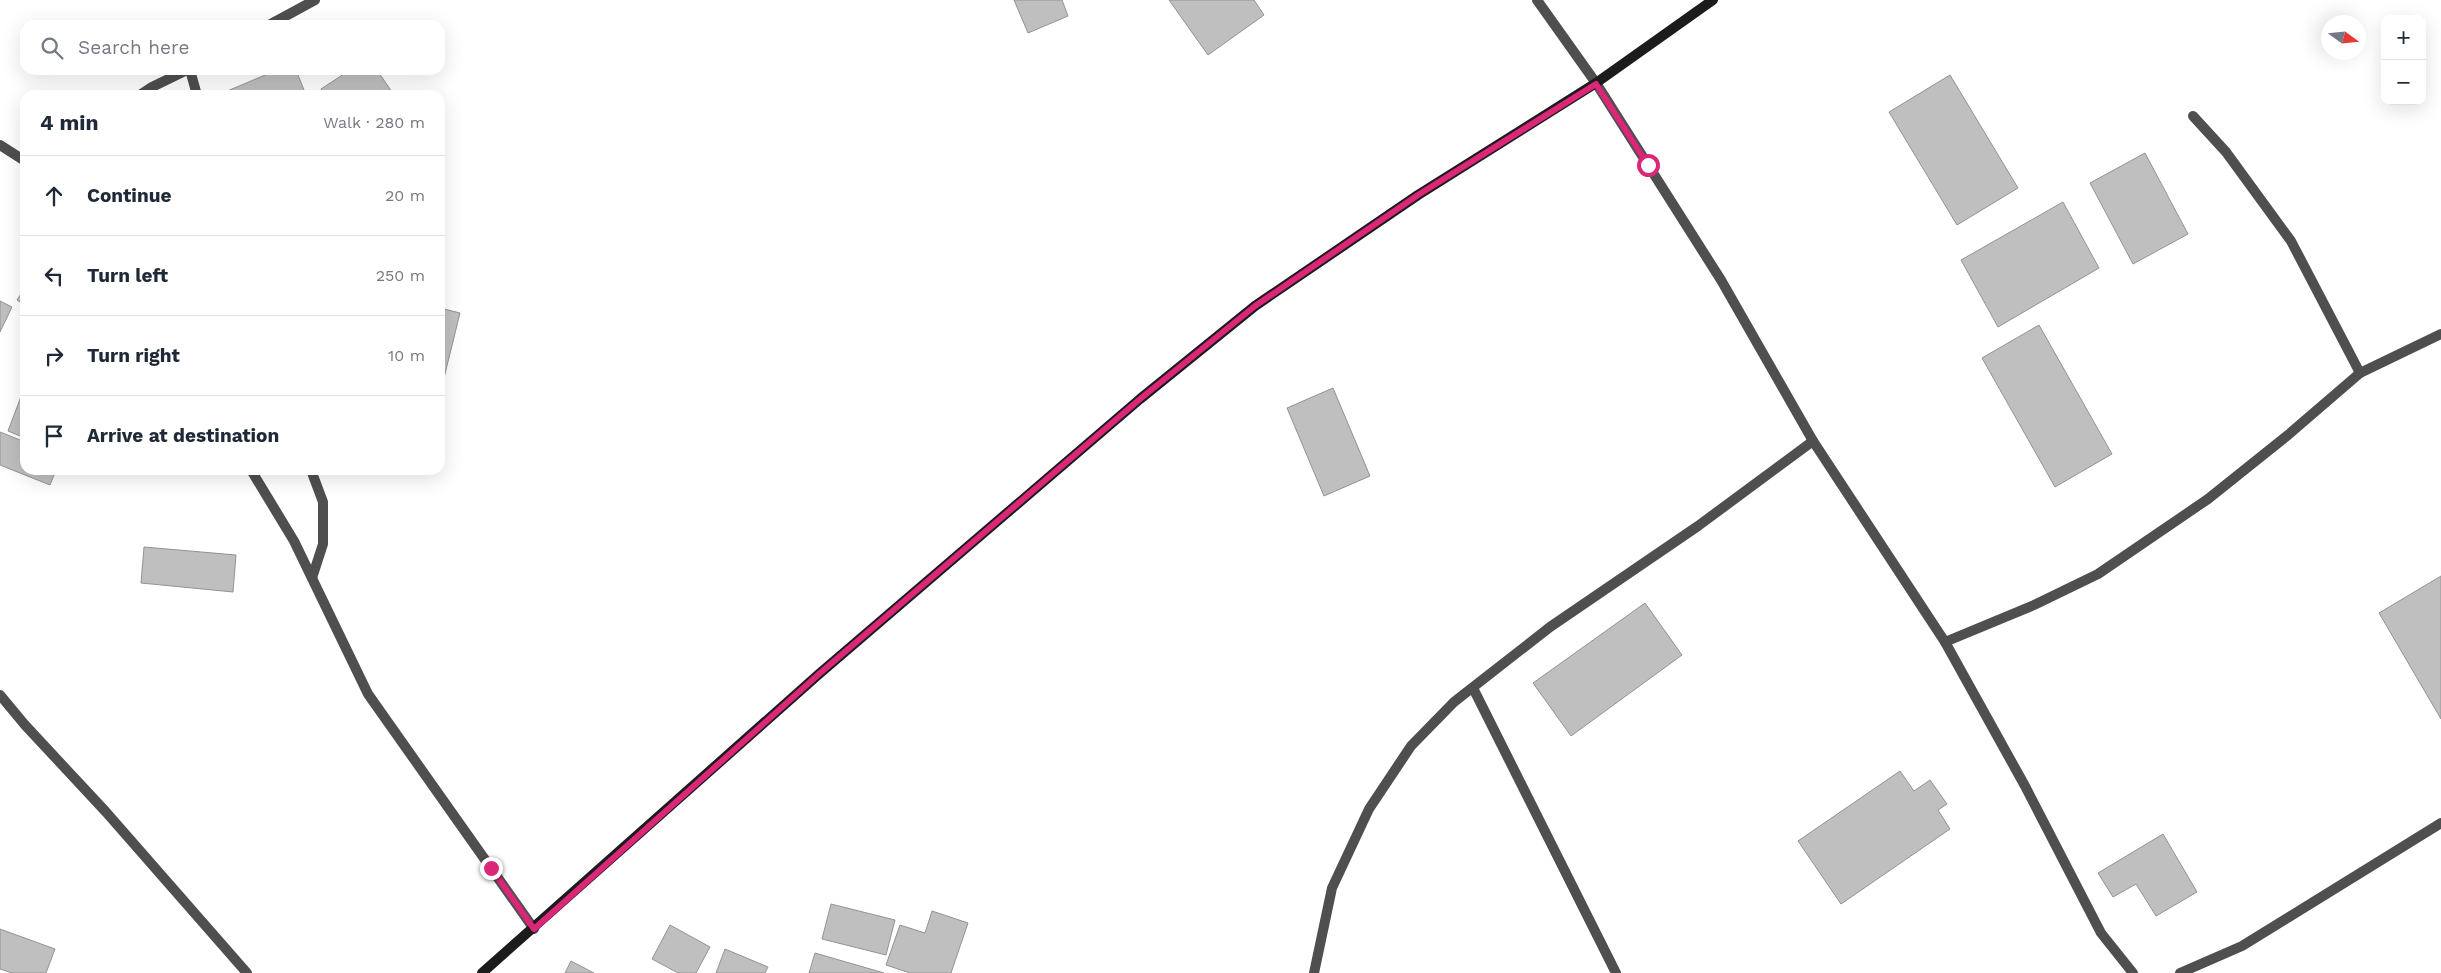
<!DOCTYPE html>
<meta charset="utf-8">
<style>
body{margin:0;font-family:"Work Sans",sans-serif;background:#f2f2f3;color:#1f2937}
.controls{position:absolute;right:15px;top:15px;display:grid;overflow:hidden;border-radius:10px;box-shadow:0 5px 20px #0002}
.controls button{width:45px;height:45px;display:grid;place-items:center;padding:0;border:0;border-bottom:1px solid #e0e1e3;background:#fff;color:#1f2937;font:25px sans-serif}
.compass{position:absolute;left:2321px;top:15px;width:45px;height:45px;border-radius:50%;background:#fff;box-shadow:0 5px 20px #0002;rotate:105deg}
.stop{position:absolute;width:15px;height:15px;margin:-11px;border:4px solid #db2777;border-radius:50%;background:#fff}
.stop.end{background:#db2777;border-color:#fff;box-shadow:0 1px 5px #0008}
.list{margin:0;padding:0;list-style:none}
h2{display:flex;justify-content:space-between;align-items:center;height:65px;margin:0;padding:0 20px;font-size:21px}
h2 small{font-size:16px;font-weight:400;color:#747a83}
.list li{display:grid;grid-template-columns:32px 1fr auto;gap:15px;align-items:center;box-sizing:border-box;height:80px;padding:0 20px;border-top:1px solid #e0e1e3}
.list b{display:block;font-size:19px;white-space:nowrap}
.list em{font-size:16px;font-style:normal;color:#747a83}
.icon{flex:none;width:28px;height:28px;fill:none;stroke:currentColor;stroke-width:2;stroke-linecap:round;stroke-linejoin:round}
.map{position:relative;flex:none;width:2441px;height:973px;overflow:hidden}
.search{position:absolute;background:#fff;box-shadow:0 5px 20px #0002;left:20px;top:20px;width:425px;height:55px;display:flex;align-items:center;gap:12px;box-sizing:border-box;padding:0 18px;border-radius:15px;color:#747a83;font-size:19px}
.panel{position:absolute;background:#fff;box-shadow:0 5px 20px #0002;left:20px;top:90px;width:425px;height:385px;border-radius:15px}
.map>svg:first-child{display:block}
</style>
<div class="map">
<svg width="2441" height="973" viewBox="0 0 2441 973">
<rect width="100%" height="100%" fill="#fff"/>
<g fill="#bfbfbf" stroke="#939393">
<polygon points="1014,0 1062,0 1068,16 1028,33"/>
<polygon points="1169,0 1254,0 1264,15 1208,55"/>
<polygon points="277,70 296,70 306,95 226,95 225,92"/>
<polygon points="350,70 377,70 394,95 325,95 321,89"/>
<polygon points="1950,75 2018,188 1957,225 1889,112"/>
<polygon points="2145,153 2188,234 2133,264 2090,183"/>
<polygon points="2063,202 2099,268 1998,327 1961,260"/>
<polygon points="25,288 25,305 17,300"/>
<polygon points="0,301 12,307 0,332"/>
<polygon points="440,308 460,313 440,394"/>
<polygon points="2039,325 2112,454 2055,487 1982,358"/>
<polygon points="25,386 25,438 8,431"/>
<polygon points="1333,388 1370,476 1324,496 1287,408"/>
<polygon points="0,432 25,442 25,470 56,470 50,485 0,465"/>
<polygon points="144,547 236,555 233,592 141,583"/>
<polygon points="2441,576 2441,719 2379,613"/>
<polygon points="1645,603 1682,655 1571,736 1533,683"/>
<polygon points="1900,771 1914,791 1930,780 1947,804 1938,810 1950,829 1841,904 1798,841"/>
<polygon points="2163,834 2197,892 2156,916 2136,884 2113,897 2098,873"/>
<polygon points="831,904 895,920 886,955 822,939"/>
<polygon points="932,911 968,923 951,973 910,973 886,965 900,925 925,933"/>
<polygon points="670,925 710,947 696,973 678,973 652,959"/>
<polygon points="0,929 55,949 46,973 12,973 0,969"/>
<polygon points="725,949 768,967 765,973 716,973"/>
<polygon points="815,953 884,973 809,973"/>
<polygon points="571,961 594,973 565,973"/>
</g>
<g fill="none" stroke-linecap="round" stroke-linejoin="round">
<g stroke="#4f4f4f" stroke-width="10">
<polyline points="1537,0 1596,83 1721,280 1813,441 1945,642 2025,786 2101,933 2133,973"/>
<polyline points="269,25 315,0"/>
<polyline points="190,70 197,95"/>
<polyline points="140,95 152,87 187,70"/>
<polyline points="2193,116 2226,152 2291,241 2360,373"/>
<polyline points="0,145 25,161"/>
<polyline points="251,470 294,541 368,694 534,929"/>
<polyline points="311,470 323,502 323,544 312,578"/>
<polyline points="1945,642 2034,605 2098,574 2208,499 2288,435 2360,373 2441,334"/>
<polyline points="1473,688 1616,973"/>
<polyline points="0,695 25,725 106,812 247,973"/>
<polyline points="1314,973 1332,888 1369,809 1411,746 1454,702 1550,627 1698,526 1813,441"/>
<polyline points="2180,973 2242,946 2441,823"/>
</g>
<polyline stroke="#1c1c1c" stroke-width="10" points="482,973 819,674 1140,399 1255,306 1418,195 1596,83 1713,0"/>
</g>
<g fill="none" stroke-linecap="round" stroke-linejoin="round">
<polyline stroke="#db2777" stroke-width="6" points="491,868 534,929 819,674 1140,399 1255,306 1418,195 1596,84 1648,165"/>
</g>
</svg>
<div class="controls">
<button>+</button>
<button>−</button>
</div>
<svg class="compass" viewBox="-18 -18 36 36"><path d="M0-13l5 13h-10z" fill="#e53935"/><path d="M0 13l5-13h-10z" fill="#747a83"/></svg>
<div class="stop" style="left:1648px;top:165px"></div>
<div class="stop end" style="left:491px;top:868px"></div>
<div class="search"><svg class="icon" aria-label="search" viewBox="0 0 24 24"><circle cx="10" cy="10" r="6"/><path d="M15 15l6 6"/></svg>Search here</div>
<section class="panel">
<h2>4 min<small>Walk · 280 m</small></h2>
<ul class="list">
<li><svg class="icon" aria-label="ahead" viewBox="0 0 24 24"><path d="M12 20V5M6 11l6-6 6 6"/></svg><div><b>Continue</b></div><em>20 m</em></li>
<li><svg class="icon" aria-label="left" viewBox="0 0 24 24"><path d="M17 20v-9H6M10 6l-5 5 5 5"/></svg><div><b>Turn left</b></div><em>250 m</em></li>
<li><svg class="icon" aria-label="right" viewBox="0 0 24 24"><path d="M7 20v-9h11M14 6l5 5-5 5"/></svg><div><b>Turn right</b></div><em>10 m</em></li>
<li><svg class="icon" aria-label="arrive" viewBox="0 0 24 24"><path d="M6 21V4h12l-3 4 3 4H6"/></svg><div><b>Arrive at destination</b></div></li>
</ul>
</section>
</div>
